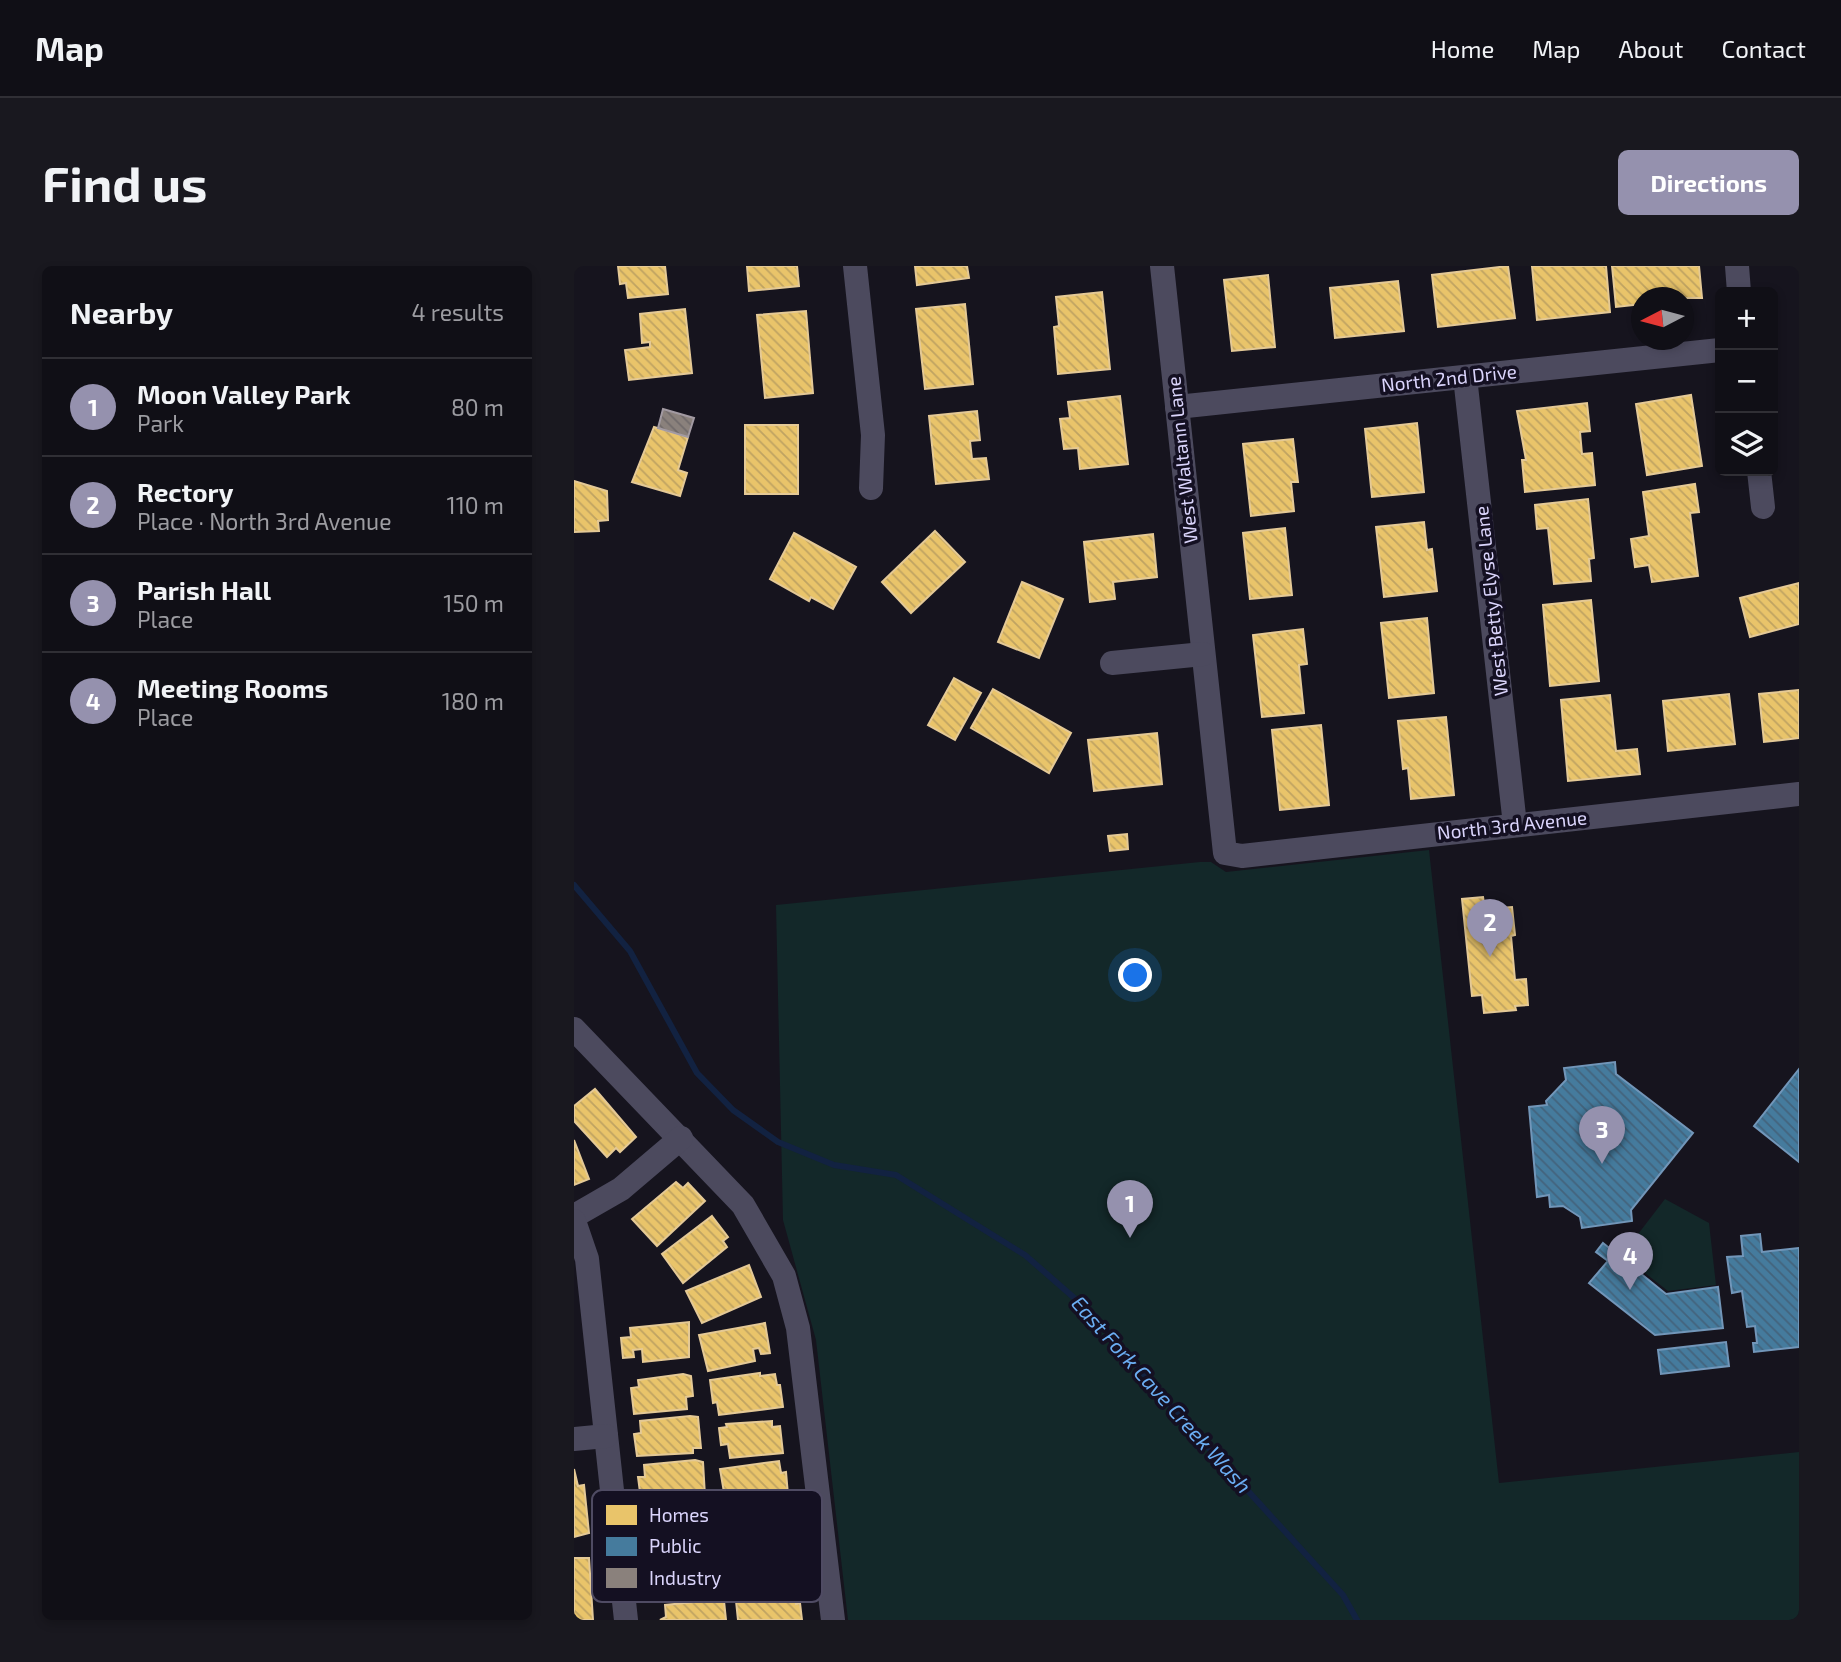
<!DOCTYPE html>
<meta charset="utf-8">
<style>
body{margin:0;font-family:"Exo 2",sans-serif;background:#19181f;color:#f1f3f6}
.controls{position:absolute;right:21px;top:21px;display:grid;overflow:hidden;border-radius:10px;box-shadow:0 4px 10px #0003}
.controls button{width:63px;height:63px;display:grid;place-items:center;padding:0;border:0;border-bottom:2px solid #302f35;background:#100f16;color:#f1f3f6;font:35px sans-serif}
.compass{position:absolute;left:1057px;top:21px;width:63px;height:63px;border-radius:50%;background:#100f16;box-shadow:0 4px 10px #0003;rotate:264deg}
.you{position:absolute;left:562px;top:710px;width:24px;height:24px;margin:-18px;border:5px solid #fff;border-radius:50%;background:#1a73e8;box-shadow:0 0 0 10px #1a73e833}
.badge{display:grid;place-items:center;width:46px;height:46px;border-radius:50%;background:#9591ae;color:#fff;font-size:23px;font-weight:700}
.pin{position:absolute;translate:-50% -58px;filter:drop-shadow(0 2px 4px #0008)}
.pin::after{content:'';position:absolute;top:37px;width:24px;height:21px;background:inherit;clip-path:polygon(0 0,100% 0,50% 100%)}
.list{margin:0;padding:0;list-style:none}
h2{display:flex;justify-content:space-between;align-items:center;height:91px;margin:0;padding:0 28px;font-size:30px}
h2 small{font-size:23px;font-weight:400;color:#9c9ca1}
.list li{display:grid;grid-template-columns:46px 1fr auto;gap:21px;align-items:center;box-sizing:border-box;height:98px;padding:0 28px;border-top:2px solid #302f35}
.list b{display:block;font-size:26px;white-space:nowrap}
.list p{margin:0;font-size:23px;white-space:nowrap;color:#9c9ca1}
.list em{font-size:23px;font-style:normal;color:#9c9ca1}
.icon{flex:none;width:38px;height:38px;fill:none;stroke:currentColor;stroke-width:2;stroke-linecap:round;stroke-linejoin:round}
.map{position:relative;flex:none;width:1225px;height:1354px;overflow:hidden;border-radius:10px}
header{display:flex;align-items:center;gap:42px;box-sizing:border-box;height:98px;padding:0 35px;background:#100f16;border-bottom:2px solid #302f35}
header strong{font-size:33px}
nav{display:flex;gap:38px;margin-inline-start:auto;font-size:24px}
.intro{display:flex;align-items:center;justify-content:space-between;box-sizing:border-box;height:168px;padding:0 42px}
h1{margin:0;font-size:49px}
.button{padding:18px 32px;border-radius:10px;background:#9591ae;color:#fff;font-size:24px;font-weight:700}
main{display:flex;gap:42px;padding:0 42px}
aside{flex:1;background:#100f16;border-radius:10px;box-shadow:0 4px 10px #0003}
.map>svg:first-child{display:block}
</style>
<header>
<strong>Map</strong>
<nav><a>Home</a><a>Map</a><a>About</a><a>Contact</a></nav>
</header>
<div class="intro"><h1>Find us</h1><a class="button">Directions</a></div>
<main>
<aside>
<h2>Nearby<small>4 results</small></h2>
<ul class="list">
<li><span class="badge">1</span><div><b>Moon Valley Park</b><p>Park</p></div><em>80 m</em></li>
<li><span class="badge">2</span><div><b>Rectory</b><p>Place · North 3rd Avenue</p></div><em>110 m</em></li>
<li><span class="badge">3</span><div><b>Parish Hall</b><p>Place</p></div><em>150 m</em></li>
<li><span class="badge">4</span><div><b>Meeting Rooms</b><p>Place</p></div><em>180 m</em></li>
</ul>
</aside>
<div class="map">
<svg width="1225" height="1354" viewBox="0 0 1225 1354">
<defs>
<pattern id="homes-back-hatch" width="6" height="6" patternUnits="userSpaceOnUse" patternTransform="scale(1.75)"><rect width="6" height="6" fill="#e9c46a"/><path d="M-1 5l2 2M0 0l6 6M5-1l2 2" fill="none" stroke="#bfa362"/></pattern>
<pattern id="public-back-hatch" width="6" height="6" patternUnits="userSpaceOnUse" patternTransform="scale(1.75)"><rect width="6" height="6" fill="#457b9d"/><path d="M-1 5l2 2M0 0l6 6M5-1l2 2" fill="none" stroke="#43637c"/></pattern>
<pattern id="industry-back-hatch" width="6" height="6" patternUnits="userSpaceOnUse" patternTransform="scale(1.75)"><rect width="6" height="6" fill="#8a817c"/><path d="M-1 5l2 2M0 0l6 6M5-1l2 2" fill="none" stroke="#706a6b"/></pattern>
</defs>
<rect width="100%" height="100%" fill="#16141e"/>
<g fill="#132829">
<polygon points="855,584 925,1217 1225,1186 1225,1354 274,1354 242,1074 209,954 202,639 626,596 637,596 652,606"/>
<polygon points="1091,933 1135,957 1142,1019 1094,1025 1048,989"/>
</g>
<g fill="url(#homes-back-hatch)" stroke="#e4c996" stroke-width="2">
<polygon points="44,0 91,0 94,28 54,32 52,17 46,18"/>
<polygon points="173,0 223,0 225,20 175,25"/>
<polygon points="341,0 393,0 395,12 343,19"/>
<polygon points="934,0 941,52 864,61 858,9"/>
<polygon points="958,0 1032,0 1036,46 963,54"/>
<polygon points="1038,0 1125,0 1128,32 1068,32 1068,38 1042,41"/>
<polygon points="694,9 701,81 658,85 650,14"/>
<polygon points="824,15 830,65 761,72 756,22"/>
<polygon points="528,26 536,103 484,108 480,61 485,60 482,31"/>
<polygon points="391,38 399,118 351,123 342,43"/>
<polygon points="111,43 118,107 55,114 51,84 76,81 76,76 68,77 66,48"/>
<polygon points="232,45 239,127 191,132 183,49"/>
<polygon points="1117,129 1128,200 1073,209 1062,138"/>
<polygon points="546,130 554,198 506,203 504,182 490,183 486,153 496,152 494,136"/>
<polygon points="1013,137 1016,165 1006,166 1008,188 1018,187 1021,219 951,226 948,194 952,194 943,145"/>
<polygon points="403,145 406,174 396,175 398,193 412,192 415,213 362,218 355,150"/>
<polygon points="843,157 850,226 798,231 791,163"/>
<rect x="171" y="159" width="53" height="69"/>
<polygon points="80,161 114,171 104,204 113,207 106,230 58,216"/>
<polygon points="719,173 724,216 717,216 720,245 677,250 669,178"/>
<polygon points="0,215 33,225 34,254 24,255 25,265 0,266"/>
<polygon points="1121,218 1125,246 1116,247 1124,310 1078,316 1075,299 1061,301 1057,273 1075,270 1069,226"/>
<polygon points="1014,233 1020,292 1015,293 1017,315 980,318 974,262 963,263 961,239"/>
<polygon points="850,256 853,284 858,283 863,325 810,331 802,261"/>
<polygon points="711,262 718,329 676,333 669,267"/>
<polygon points="361,265 391,296 337,347 308,316"/>
<polygon points="220,267 282,301 259,343 237,331 235,335 196,313"/>
<polygon points="579,268 583,311 539,316 541,333 516,336 510,276"/>
<polygon points="448,316 489,333 465,392 424,376"/>
<polygon points="1225,317 1225,358 1176,371 1166,332"/>
<polygon points="1017,334 1025,415 976,420 969,339"/>
<polygon points="853,352 860,427 815,432 807,357"/>
<polygon points="729,363 733,398 725,399 730,447 688,451 679,369"/>
<polygon points="380,412 407,427 381,474 354,459"/>
<polygon points="419,423 497,467 475,507 397,462"/>
<polygon points="1225,424 1225,472 1190,476 1185,428"/>
<polygon points="1155,428 1161,478 1094,485 1089,435"/>
<polygon points="1036,429 1042,485 1063,483 1066,508 994,515 987,434"/>
<polygon points="872,451 880,529 837,533 834,502 829,503 824,455"/>
<polygon points="747,459 755,539 706,544 698,464"/>
<polygon points="583,467 588,518 520,525 514,474"/>
<polygon points="553,568 554,583 536,585 534,570"/>
<polygon points="909,631 911,643 938,641 941,669 937,670 941,714 952,713 954,739 941,740 942,744 910,747 908,729 898,730 888,633"/>
<polygon points="21,823 62,871 46,886 42,882 33,891 0,855 0,840"/>
<polygon points="0,874 15,913 0,919"/>
<polygon points="102,916 109,922 114,917 131,935 83,980 58,953"/>
<polygon points="138,950 154,971 149,975 153,981 109,1017 88,988"/>
<polygon points="175,999 187,1031 128,1057 112,1025"/>
<polygon points="115,1056 115,1091 69,1096 68,1083 59,1084 60,1091 49,1092 47,1072 57,1071 56,1062"/>
<polygon points="191,1057 196,1087 187,1088 185,1082 179,1083 181,1095 134,1105 125,1069"/>
<polygon points="186,1107 186,1110 201,1108 203,1119 206,1119 209,1141 145,1149 143,1136 139,1137 136,1114"/>
<polygon points="109,1108 117,1110 119,1130 112,1131 113,1143 60,1148 57,1122 65,1121 64,1114"/>
<polygon points="116,1150 124,1151 127,1182 119,1182 119,1187 63,1190 60,1168 67,1167 66,1155"/>
<polygon points="198,1155 198,1161 206,1160 209,1187 156,1192 154,1178 147,1179 145,1162 153,1161 152,1158"/>
<polygon points="121,1194 129,1196 131,1230 67,1234 64,1211 71,1211 70,1199"/>
<polygon points="205,1195 207,1207 212,1206 214,1229 152,1238 146,1203"/>
<polygon points="0,1203 4,1220 10,1219 15,1267 0,1271"/>
<polygon points="0,1292 15,1292 19,1354 0,1354"/>
<polygon points="221,1331 222,1338 226,1337 228,1354 164,1354 162,1335"/>
<polygon points="142,1334 150,1335 152,1354 86,1354 92,1351 91,1339"/>
</g>
<g fill="url(#public-back-hatch)" stroke="#7296b9" stroke-width="2">
<polygon points="1041,796 1042,808 1119,867 1057,944 1058,955 1008,962 1006,951 989,940 976,941 975,929 963,931 955,841 973,839 972,835 992,814 990,802"/>
<polygon points="1225,803 1225,896 1180,860"/>
<polygon points="1186,968 1188,986 1225,982 1225,1081 1180,1086 1179,1077 1183,1077 1181,1060 1173,1061 1168,1025 1158,1027 1153,991 1169,990 1167,970"/>
<polygon points="1029,977 1092,1028 1144,1021 1149,1062 1081,1069 1015,1017 1034,995 1022,986"/>
<polygon points="1152,1076 1155,1100 1087,1108 1084,1084"/>
</g>
<polygon fill="url(#industry-back-hatch)" stroke="#a29aa2" stroke-width="2" points="89,143 120,152 114,171 84,162"/>
<g fill="none" stroke-linecap="round" stroke-linejoin="round">
<polyline stroke="#122241" stroke-width="6" points="0,619 56,685 123,807 159,844 204,876 260,899 322,909 451,989 521,1050 600,1144 769,1329 783,1354"/>
<g stroke="#4c4a5e" stroke-width="24">
<polyline points="281,0 299,169 297,222"/>
<polyline points="588,0 651,587 668,590 1225,528"/>
<polyline points="1163,0 1165,26"/>
<polyline points="891,111 941,559"/>
<polyline points="603,141 1146,84"/>
<polyline points="1185,205 1189,241"/>
<polyline points="538,397 629,388"/>
<polyline points="0,763 169,939 210,1010 224,1062 259,1354"/>
<polyline points="0,950 47,923 107,872"/>
<polyline points="0,955 13,993 52,1354"/>
<polyline points="0,1173 32,1170"/>
</g>
</g>
<g text-anchor="middle" stroke-width="7" stroke-linejoin="round" paint-order="stroke">
<g font-size="19" fill="#dad4fb" stroke="#141022">
<text transform="translate(875 112) rotate(-6)" y="7">North 2nd Drive</text>
<text transform="translate(608 194) rotate(-96)" y="7">West Waltann Lane</text>
<text transform="translate(917 335) rotate(-96)" y="7">West Betty Elyse Lane</text>
<text transform="translate(938 559) rotate(-6)" y="7">North 3rd Avenue</text>
</g>
<g font-size="21" font-style="italic" fill="#6baef3" stroke="#141022">
<text transform="translate(587 1129) rotate(48)" y="7">East Fork Cave Creek Wash</text>
</g>
</g>
<rect x="18" y="1224" width="230" height="112" rx="10" fill="#141022" stroke="#4f4b63" stroke-width="2"/>
<rect x="32" y="1239" width="31" height="20" fill="#e9c46a"/>
<rect x="32" y="1271" width="31" height="19" fill="#457b9d"/>
<rect x="32" y="1302" width="31" height="20" fill="#8a817c"/>
<g font-size="19" fill="#dad4fb">
<text x="75" y="1256">Homes</text>
<text x="75" y="1287">Public</text>
<text x="75" y="1319">Industry</text>
</g>
</svg>
<div class="controls">
<button>+</button>
<button>−</button>
<button><svg class="icon" aria-label="layers" viewBox="0 0 24 24"><path d="M12 4l9 5-9 5-9-5zM3 14l9 5 9-5"/></svg></button>
</div>
<svg class="compass" viewBox="-18 -18 36 36"><path d="M0-13l5 13h-10z" fill="#e53935"/><path d="M0 13l5-13h-10z" fill="#9c9ca1"/></svg>
<div class="you"></div>
<div class="pin badge" style="left:556px;top:972px">1</div>
<div class="pin badge" style="left:916px;top:691px">2</div>
<div class="pin badge" style="left:1028px;top:898px">3</div>
<div class="pin badge" style="left:1056px;top:1024px">4</div>
</div>
</main>
